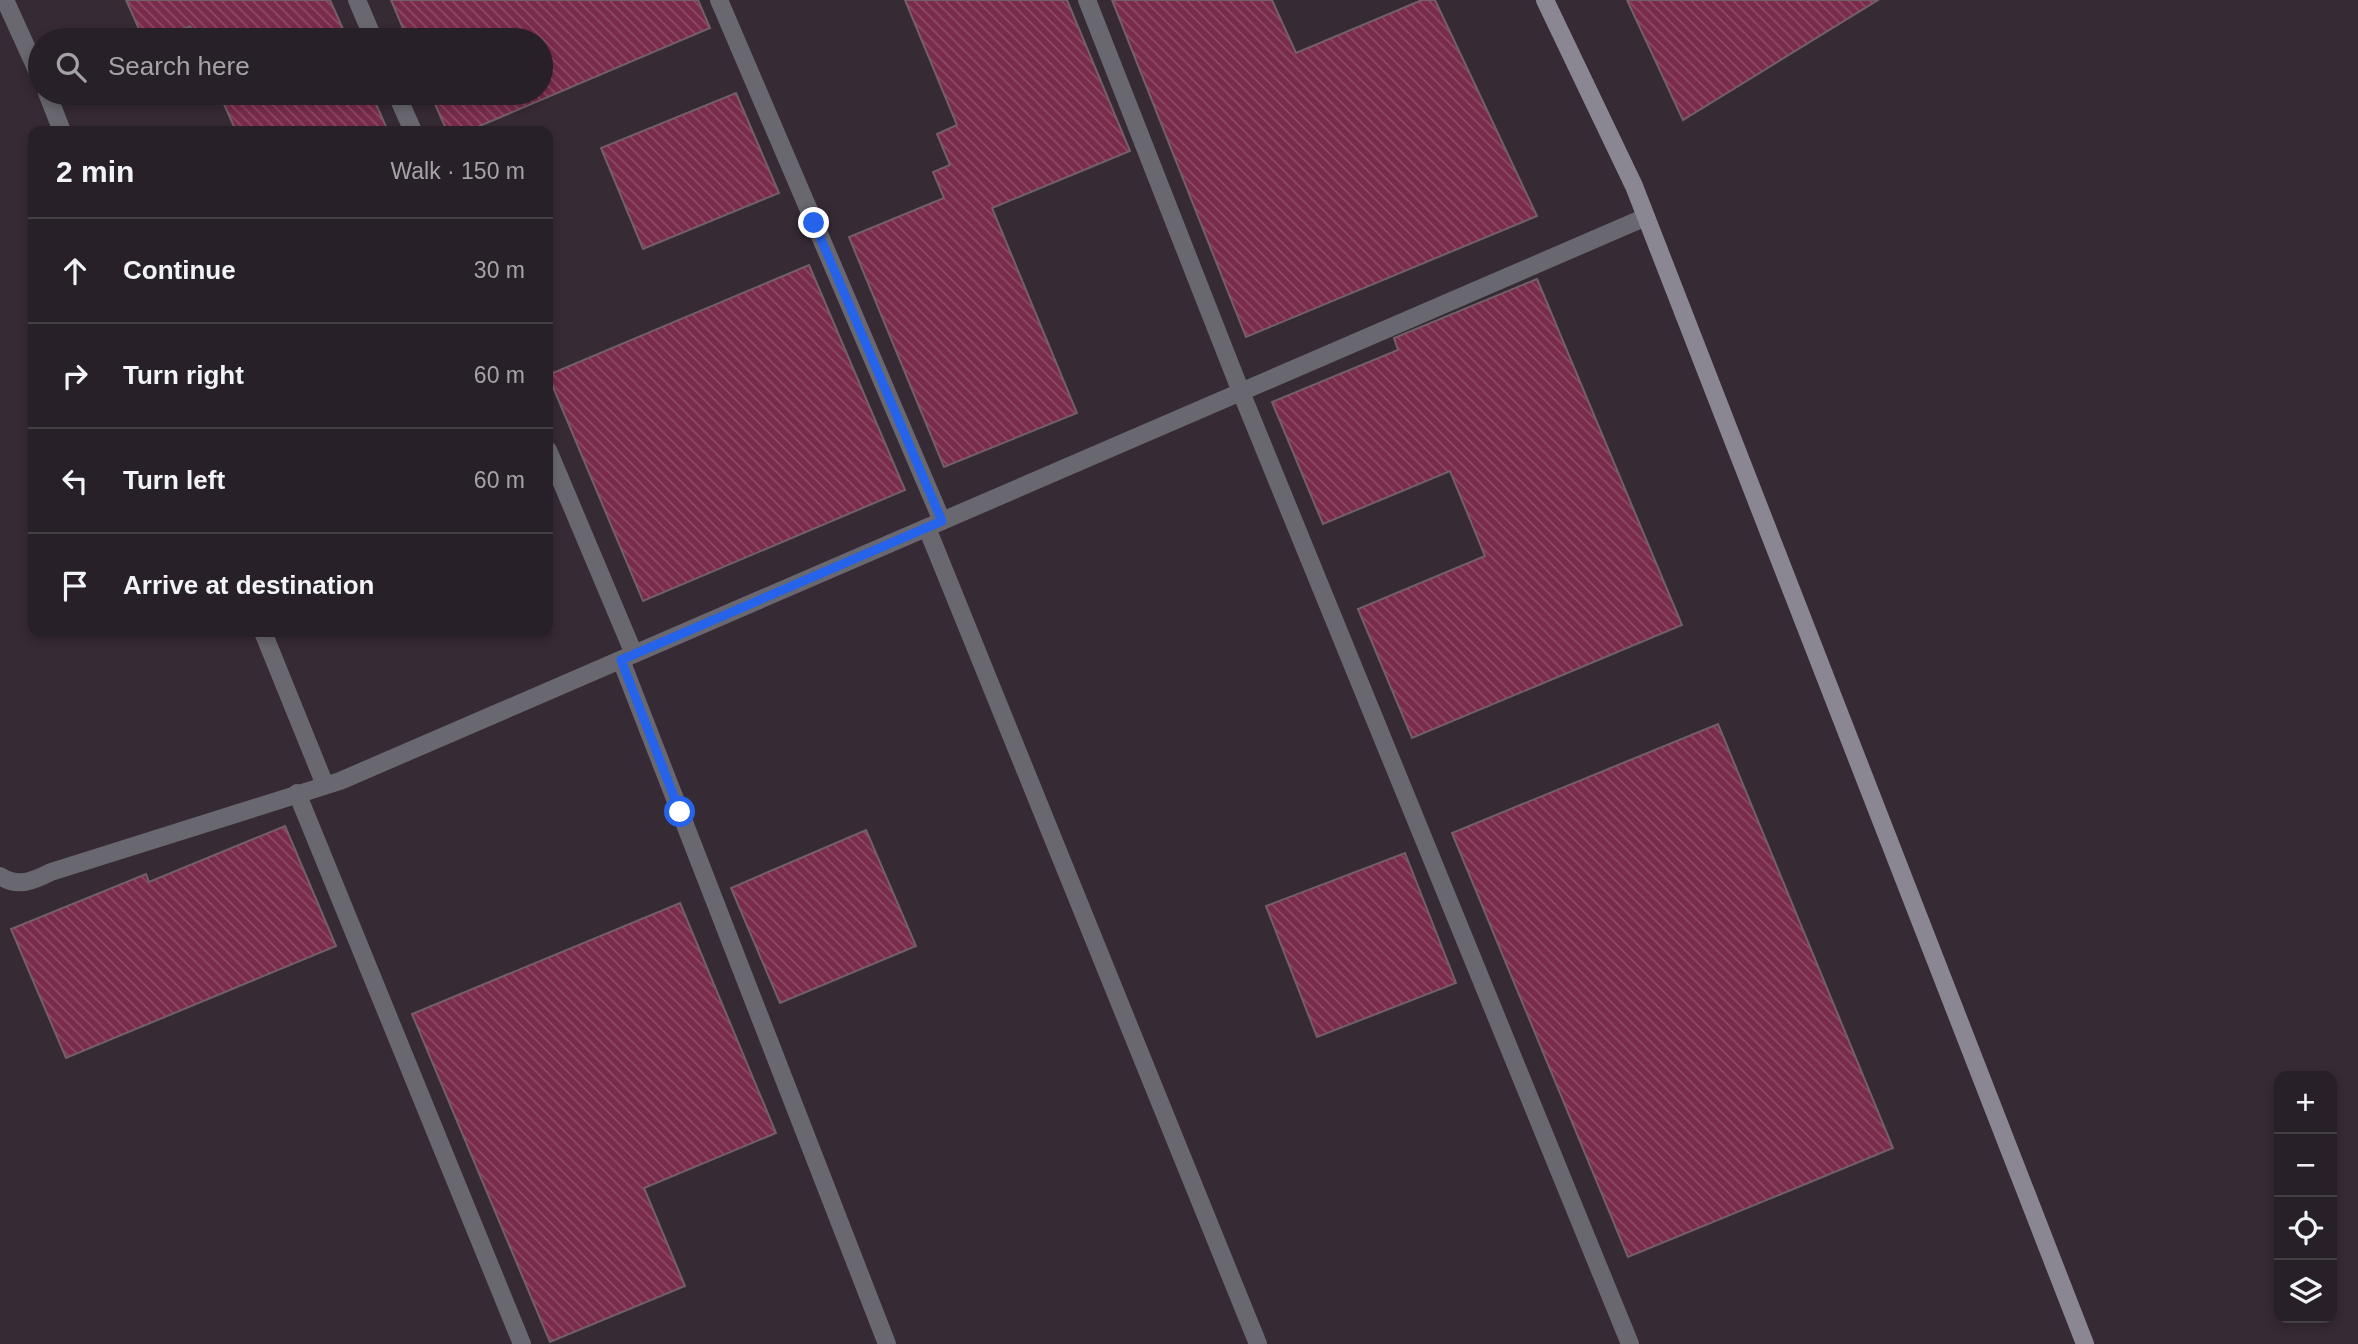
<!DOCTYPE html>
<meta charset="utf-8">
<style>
body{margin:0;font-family:Helvetica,sans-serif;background:#342d34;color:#f1f3f6}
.controls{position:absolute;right:21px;bottom:21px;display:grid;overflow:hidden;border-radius:14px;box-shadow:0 4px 10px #0003}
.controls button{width:63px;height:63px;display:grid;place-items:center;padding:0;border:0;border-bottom:2px solid #443e45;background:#282028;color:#f1f3f6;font:35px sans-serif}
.stop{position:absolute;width:21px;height:21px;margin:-16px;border:5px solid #2563eb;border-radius:50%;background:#fff}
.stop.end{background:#2563eb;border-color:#fff;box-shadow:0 2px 7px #0008}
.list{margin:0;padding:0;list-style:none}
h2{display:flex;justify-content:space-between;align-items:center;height:91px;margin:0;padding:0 28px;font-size:30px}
h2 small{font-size:23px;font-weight:400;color:#a5a3a8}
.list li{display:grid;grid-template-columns:46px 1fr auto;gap:21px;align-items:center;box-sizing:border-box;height:105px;padding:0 28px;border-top:2px solid #443e45}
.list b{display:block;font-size:26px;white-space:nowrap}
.list em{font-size:23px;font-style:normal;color:#a5a3a8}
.icon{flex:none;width:38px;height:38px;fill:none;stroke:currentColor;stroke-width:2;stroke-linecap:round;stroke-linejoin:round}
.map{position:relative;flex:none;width:2358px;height:1344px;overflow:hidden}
.search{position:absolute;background:#282028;box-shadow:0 4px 10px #0003;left:28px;top:28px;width:525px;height:77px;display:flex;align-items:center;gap:18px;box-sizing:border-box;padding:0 24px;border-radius:38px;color:#a5a3a8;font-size:26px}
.panel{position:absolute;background:#282028;box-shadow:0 4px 10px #0003;left:28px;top:126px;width:525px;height:511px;border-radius:14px}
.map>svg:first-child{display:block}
</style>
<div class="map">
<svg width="2358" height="1344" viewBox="0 0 2358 1344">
<defs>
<pattern id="building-back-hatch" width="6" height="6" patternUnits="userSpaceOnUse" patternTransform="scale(1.75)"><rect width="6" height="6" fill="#792b4c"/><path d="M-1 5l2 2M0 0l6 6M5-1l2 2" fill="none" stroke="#8c4a66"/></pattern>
</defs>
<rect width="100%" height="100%" fill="#362a35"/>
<g fill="url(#building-back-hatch)" stroke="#736066" stroke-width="2">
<polygon points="126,0 330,0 348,40 196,40 190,26 158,40 144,40"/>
<polygon points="391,0 698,0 710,28 468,131 447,131 430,93 541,93 541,40 408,40"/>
<polygon points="905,0 1067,0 1130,151 992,208 1077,413 944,467 849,237 944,198 933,172 950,165 937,134 957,125"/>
<polygon points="1112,0 1272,0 1296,53 1422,0 1435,0 1537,216 1246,337"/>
<polygon points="1627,0 1878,0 1683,120"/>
<polygon points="219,93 371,93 388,131 236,131"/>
<polygon points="736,93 779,193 643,249 601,148"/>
<polygon points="809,265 905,490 643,601 548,375"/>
<polygon points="1537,279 1682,625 1412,738 1358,609 1485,556 1450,471 1323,524 1272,402 1398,350 1394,338"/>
<polygon points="1718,724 1893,1148 1628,1257 1452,833"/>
<polygon points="285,826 336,946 66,1058 11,929 146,874 149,882"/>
<polygon points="866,830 916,946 780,1003 731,888"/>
<polygon points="1405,853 1456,983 1317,1037 1266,906"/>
<polygon points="680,903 776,1133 644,1188 685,1286 550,1342 412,1014"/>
</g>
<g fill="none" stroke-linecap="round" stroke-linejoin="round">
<g stroke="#69676f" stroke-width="18">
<polyline points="5,0 40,77"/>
<polyline points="357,0 374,40"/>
<polyline points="1087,0 1241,392 1630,1344"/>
<polyline points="47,93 62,131"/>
<polyline points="396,93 413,131"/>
<polyline points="548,450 634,654"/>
<polyline points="927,528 1258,1344"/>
<polyline points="263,632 325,785"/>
<polyline points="621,660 887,1344"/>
<polyline points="297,793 522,1344"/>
<path d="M0 876C18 888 33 881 51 872L340 781 1646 217"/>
</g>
<polyline stroke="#69676f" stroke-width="18" points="719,0 942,521"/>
<polyline stroke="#8a8793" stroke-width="18" points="1545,0 1634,186 2085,1344"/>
</g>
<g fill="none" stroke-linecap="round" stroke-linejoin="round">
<polyline stroke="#2563eb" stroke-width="9" points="680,812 621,660 942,521 814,223"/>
</g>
</svg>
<div class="controls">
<button>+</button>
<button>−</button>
<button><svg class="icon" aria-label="locate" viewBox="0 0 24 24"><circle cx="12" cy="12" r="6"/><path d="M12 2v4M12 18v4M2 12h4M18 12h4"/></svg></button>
<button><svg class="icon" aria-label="layers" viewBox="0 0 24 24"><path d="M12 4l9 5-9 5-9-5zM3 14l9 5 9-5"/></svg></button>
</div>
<div class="stop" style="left:680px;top:812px"></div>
<div class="stop end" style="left:814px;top:223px"></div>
<div class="search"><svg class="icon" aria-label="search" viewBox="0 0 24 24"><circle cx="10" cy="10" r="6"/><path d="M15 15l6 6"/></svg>Search here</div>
<section class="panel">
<h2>2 min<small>Walk · 150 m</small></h2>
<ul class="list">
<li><svg class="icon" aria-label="ahead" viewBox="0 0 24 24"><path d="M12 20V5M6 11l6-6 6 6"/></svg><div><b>Continue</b></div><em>30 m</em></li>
<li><svg class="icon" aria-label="right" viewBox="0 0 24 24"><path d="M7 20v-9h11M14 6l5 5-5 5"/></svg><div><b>Turn right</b></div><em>60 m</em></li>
<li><svg class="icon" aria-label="left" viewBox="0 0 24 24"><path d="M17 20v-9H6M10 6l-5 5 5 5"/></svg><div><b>Turn left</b></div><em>60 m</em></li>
<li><svg class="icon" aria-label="arrive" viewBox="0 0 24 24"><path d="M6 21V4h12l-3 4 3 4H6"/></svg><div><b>Arrive at destination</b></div></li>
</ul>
</section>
</div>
